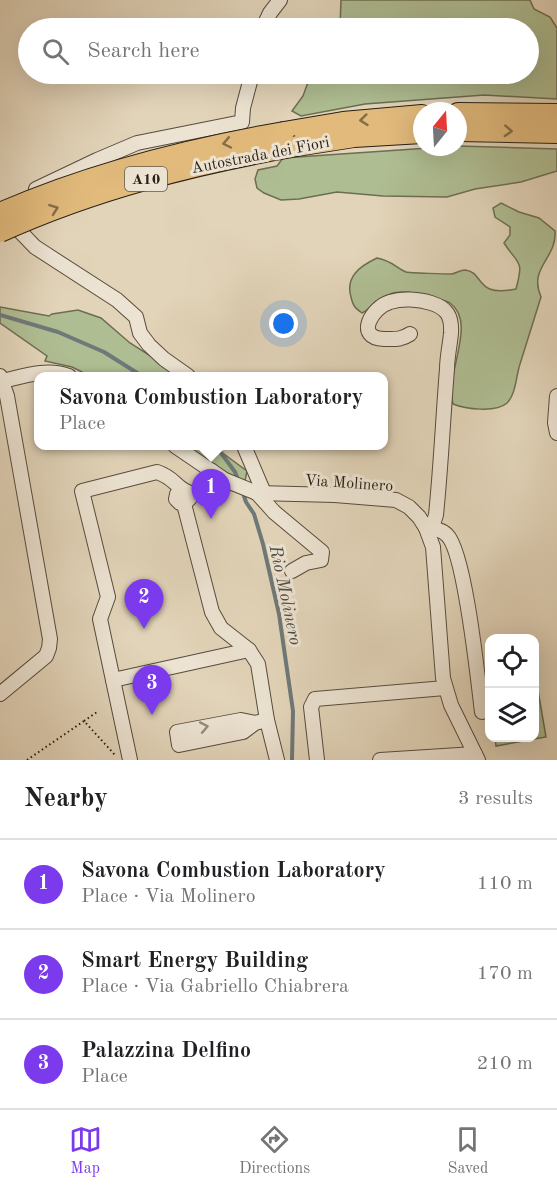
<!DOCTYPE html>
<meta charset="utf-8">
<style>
body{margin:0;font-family:"Old Standard TT",serif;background:#f6f6f6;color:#202124}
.controls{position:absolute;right:18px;bottom:18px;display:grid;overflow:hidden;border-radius:12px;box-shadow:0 6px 24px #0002}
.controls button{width:54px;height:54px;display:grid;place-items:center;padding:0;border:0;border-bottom:2px solid #e0e0e0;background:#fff;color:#202124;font:30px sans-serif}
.compass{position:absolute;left:413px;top:102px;width:54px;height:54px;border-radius:50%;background:#fff;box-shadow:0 6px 24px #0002;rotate:18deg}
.you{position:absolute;left:284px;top:324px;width:21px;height:21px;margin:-15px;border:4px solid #fff;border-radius:50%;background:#1a73e8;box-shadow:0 0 0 9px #1a73e833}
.badge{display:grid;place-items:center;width:39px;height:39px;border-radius:50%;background:#7c3aed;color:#fff;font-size:20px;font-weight:700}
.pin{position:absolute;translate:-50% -50px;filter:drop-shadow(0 2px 3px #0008)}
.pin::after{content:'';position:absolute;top:32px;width:21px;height:18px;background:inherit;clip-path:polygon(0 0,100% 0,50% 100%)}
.popup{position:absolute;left:34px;top:372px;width:354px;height:78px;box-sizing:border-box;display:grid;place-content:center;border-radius:12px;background:#fff;filter:drop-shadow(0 2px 4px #0005);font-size:20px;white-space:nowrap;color:#757577}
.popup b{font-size:22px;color:#202124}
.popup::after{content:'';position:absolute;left:50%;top:100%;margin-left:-12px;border:12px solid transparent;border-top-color:#fff}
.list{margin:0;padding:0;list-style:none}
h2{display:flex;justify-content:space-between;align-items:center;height:78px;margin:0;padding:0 24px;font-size:26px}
h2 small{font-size:20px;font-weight:400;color:#757577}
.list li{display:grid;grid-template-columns:39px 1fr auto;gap:18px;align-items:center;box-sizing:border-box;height:90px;padding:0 24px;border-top:2px solid #e0e0e0}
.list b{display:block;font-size:22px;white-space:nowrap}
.list p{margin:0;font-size:20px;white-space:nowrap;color:#757577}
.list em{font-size:20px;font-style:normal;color:#757577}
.icon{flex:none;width:33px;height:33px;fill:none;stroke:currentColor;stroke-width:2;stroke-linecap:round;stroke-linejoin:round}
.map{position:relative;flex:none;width:557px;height:760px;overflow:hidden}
.search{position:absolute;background:#fff;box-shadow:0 6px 24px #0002;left:18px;right:18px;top:18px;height:66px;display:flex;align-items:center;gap:15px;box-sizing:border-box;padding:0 21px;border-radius:33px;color:#757577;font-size:22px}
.sheet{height:348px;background:#fff}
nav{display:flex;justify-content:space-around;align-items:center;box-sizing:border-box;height:84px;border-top:2px solid #e0e0e0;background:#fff;font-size:16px;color:#757577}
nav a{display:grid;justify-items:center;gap:3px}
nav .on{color:#7c3aed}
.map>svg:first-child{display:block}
</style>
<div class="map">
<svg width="557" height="760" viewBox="0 0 557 760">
<rect width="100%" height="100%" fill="#e2d4b9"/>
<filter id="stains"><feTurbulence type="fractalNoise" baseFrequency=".00333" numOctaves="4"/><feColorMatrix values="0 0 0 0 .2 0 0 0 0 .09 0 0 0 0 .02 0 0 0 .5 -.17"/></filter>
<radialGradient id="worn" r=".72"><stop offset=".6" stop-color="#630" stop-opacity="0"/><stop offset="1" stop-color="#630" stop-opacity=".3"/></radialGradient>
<g fill="#afbd92" stroke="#6c6e53" stroke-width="1.5">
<polygon points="341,0 530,0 534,9 550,17 557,28 557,99 484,95 365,104 301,116 292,111 303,96 311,74 528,74 528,28 340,28"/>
<polygon points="458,146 557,149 557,171 521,182 475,189 447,197 383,196 337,192 299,199 281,200 264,193 257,188 255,179 258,170 277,166 283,158"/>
<path d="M501 203 519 212 539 218 555 231C557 259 528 267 541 297 534 319 527 341 520 364 516 376 516 394 507 403 496 413 465 409 453 404 444 374 478 323 450 303 445 300 435 298 429 296 417 293 399 289 388 295 378 299 372 308 362 313 355 308 353 306 351 297 345 277 360 266 377 258 393 261 396 268 406 272 410 273 447 274 452 274 456 273 461 270 465 270 485 272 474 298 516 289 524 259 519 266 504 243L510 235V227L495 217 493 208Z"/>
<polygon points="0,307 49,316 52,314 78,310 101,318 130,343 182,376 90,376 72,367 45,361 47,356 0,323"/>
<path d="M186 446H213L247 471 245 481C223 476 204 459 186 446Z"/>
<polygon points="535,673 546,737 496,746 495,738 534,738"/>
</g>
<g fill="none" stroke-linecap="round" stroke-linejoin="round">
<g stroke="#6e7979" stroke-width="4">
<polyline points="0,315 58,332 104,352 142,376"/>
<polyline points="216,446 235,472 238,480"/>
<polyline points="242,490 246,502 254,514 263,544 279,614 293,711 292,760"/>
</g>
<g stroke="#574c3d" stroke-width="16">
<g id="minor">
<polyline points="263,28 270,13 280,0"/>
<polyline points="36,189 97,160 137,143 242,122 243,108 252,74"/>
<polyline points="10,221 35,247 117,300 136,317 140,333 149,345 164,359 188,376"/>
<path d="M410 334C401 340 395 339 384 339 354 338 372 307 390 302 402 298 419 299 431 303 447 308 452 316 451 333 450 345 447 357 447 369 443 418 441 466 436 515L434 521 426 528"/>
<polyline points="0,376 7,396 50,639 49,648 46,656 0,694"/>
<path d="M3 381C24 376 47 368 69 376"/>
<polyline points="557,396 555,423 557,433"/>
<polyline points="175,446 225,480 257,493 335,495 396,500 409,507 419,517 426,528 433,547 443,678 451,705 478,760"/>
<polyline points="244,446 264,493"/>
<polyline points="257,493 274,512 322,552 321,560 306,563 292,571"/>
<path d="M190 496C203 492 207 483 212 471"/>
<polyline points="184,504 212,612 221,628 249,650 258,664 267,720 277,760"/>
<path d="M426 528C434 529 441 529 447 535 465 552 478 680 482 712"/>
<polyline points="113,680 249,650"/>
<polyline points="255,723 243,732 179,745 177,732 241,720 255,723 267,720"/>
<path d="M130 760 100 619 108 597 82 491 157 472C175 478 175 487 188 492L190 498 184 504 180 503 176 499 177 494 181 490"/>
<polyline points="317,760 311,707 315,699 445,688"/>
<polyline points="380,760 475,754"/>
</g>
</g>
<g stroke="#291f14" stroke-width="22">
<g id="highway">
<polyline points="458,113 557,114"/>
<polyline points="458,131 557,133"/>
<polyline points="284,132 343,122 422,115"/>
<polyline points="297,146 354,137 422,133"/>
</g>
</g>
<g stroke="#291f14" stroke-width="2" stroke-dasharray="1.5 3" stroke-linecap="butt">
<polyline points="84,721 97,712"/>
<polyline points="27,760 84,721 115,755"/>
</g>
<use href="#minor" stroke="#ece3d2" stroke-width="14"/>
<use href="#highway" stroke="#e1ba7c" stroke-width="20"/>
<g stroke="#291f14" stroke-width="22" stroke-linecap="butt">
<g id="highway-bridge">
<path d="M0 213C91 173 187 149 284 132"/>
<path d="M0 232C95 189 195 164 297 146"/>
</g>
</g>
<use href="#highway-bridge" stroke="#e1ba7c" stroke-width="20"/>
</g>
<defs><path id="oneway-chevron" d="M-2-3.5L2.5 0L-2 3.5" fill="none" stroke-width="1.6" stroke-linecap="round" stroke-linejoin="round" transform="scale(1.5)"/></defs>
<g stroke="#856c48">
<use href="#oneway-chevron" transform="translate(364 120) rotate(174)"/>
<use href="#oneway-chevron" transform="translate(508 131) rotate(3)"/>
<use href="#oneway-chevron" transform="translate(227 143) rotate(168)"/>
<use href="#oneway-chevron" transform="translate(54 209) rotate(-20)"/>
</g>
<use stroke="#948b7c" href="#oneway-chevron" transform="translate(204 727) rotate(-11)"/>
<g text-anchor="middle" stroke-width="6" stroke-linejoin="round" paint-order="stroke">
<rect fill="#ece3d2" stroke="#645a4d" stroke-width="1.5" x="125" y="167" width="42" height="24" rx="4.5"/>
<g font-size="15" font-weight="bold" fill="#291f14">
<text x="146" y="184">A10</text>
</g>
<g font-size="16" fill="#291f14" stroke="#ece3d2">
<text transform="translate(260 154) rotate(-11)" y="6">Autostrada dei Fiori</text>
<text transform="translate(349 482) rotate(4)" y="6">Via Molinero</text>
</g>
<g font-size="18" font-style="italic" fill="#4c4c46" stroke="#ece3d2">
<text transform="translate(286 595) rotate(78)" y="6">Rio Molinero</text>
</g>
</g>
<rect width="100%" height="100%" filter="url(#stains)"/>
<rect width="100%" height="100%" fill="url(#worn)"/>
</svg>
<div class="controls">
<button><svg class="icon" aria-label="locate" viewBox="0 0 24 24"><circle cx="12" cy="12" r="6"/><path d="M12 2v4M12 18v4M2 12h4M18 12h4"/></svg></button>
<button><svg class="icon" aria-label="layers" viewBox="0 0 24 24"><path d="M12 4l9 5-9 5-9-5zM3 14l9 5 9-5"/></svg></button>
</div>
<svg class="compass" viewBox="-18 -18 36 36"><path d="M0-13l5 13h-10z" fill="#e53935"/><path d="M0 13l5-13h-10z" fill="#757577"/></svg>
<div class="you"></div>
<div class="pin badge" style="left:211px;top:519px">1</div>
<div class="popup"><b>Savona Combustion Laboratory</b>Place</div>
<div class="pin badge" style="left:144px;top:629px">2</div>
<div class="pin badge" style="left:152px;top:715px">3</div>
<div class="search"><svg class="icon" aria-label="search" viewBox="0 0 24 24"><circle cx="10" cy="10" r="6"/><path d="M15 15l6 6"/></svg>Search here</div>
</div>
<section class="sheet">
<h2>Nearby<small>3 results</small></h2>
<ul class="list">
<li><span class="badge">1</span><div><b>Savona Combustion Laboratory</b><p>Place · Via Molinero</p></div><em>110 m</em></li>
<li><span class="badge">2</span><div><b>Smart Energy Building</b><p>Place · Via Gabriello Chiabrera</p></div><em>170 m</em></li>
<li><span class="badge">3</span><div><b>Palazzina Delfino</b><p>Place</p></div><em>210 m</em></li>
</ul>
</section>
<nav>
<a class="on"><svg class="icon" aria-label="map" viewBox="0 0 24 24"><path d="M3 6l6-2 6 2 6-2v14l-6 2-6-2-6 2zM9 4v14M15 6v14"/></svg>Map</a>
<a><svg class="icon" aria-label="directions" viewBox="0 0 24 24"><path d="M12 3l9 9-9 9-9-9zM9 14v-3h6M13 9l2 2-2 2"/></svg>Directions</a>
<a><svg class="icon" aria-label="saved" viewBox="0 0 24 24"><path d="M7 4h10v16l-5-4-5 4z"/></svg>Saved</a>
</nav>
